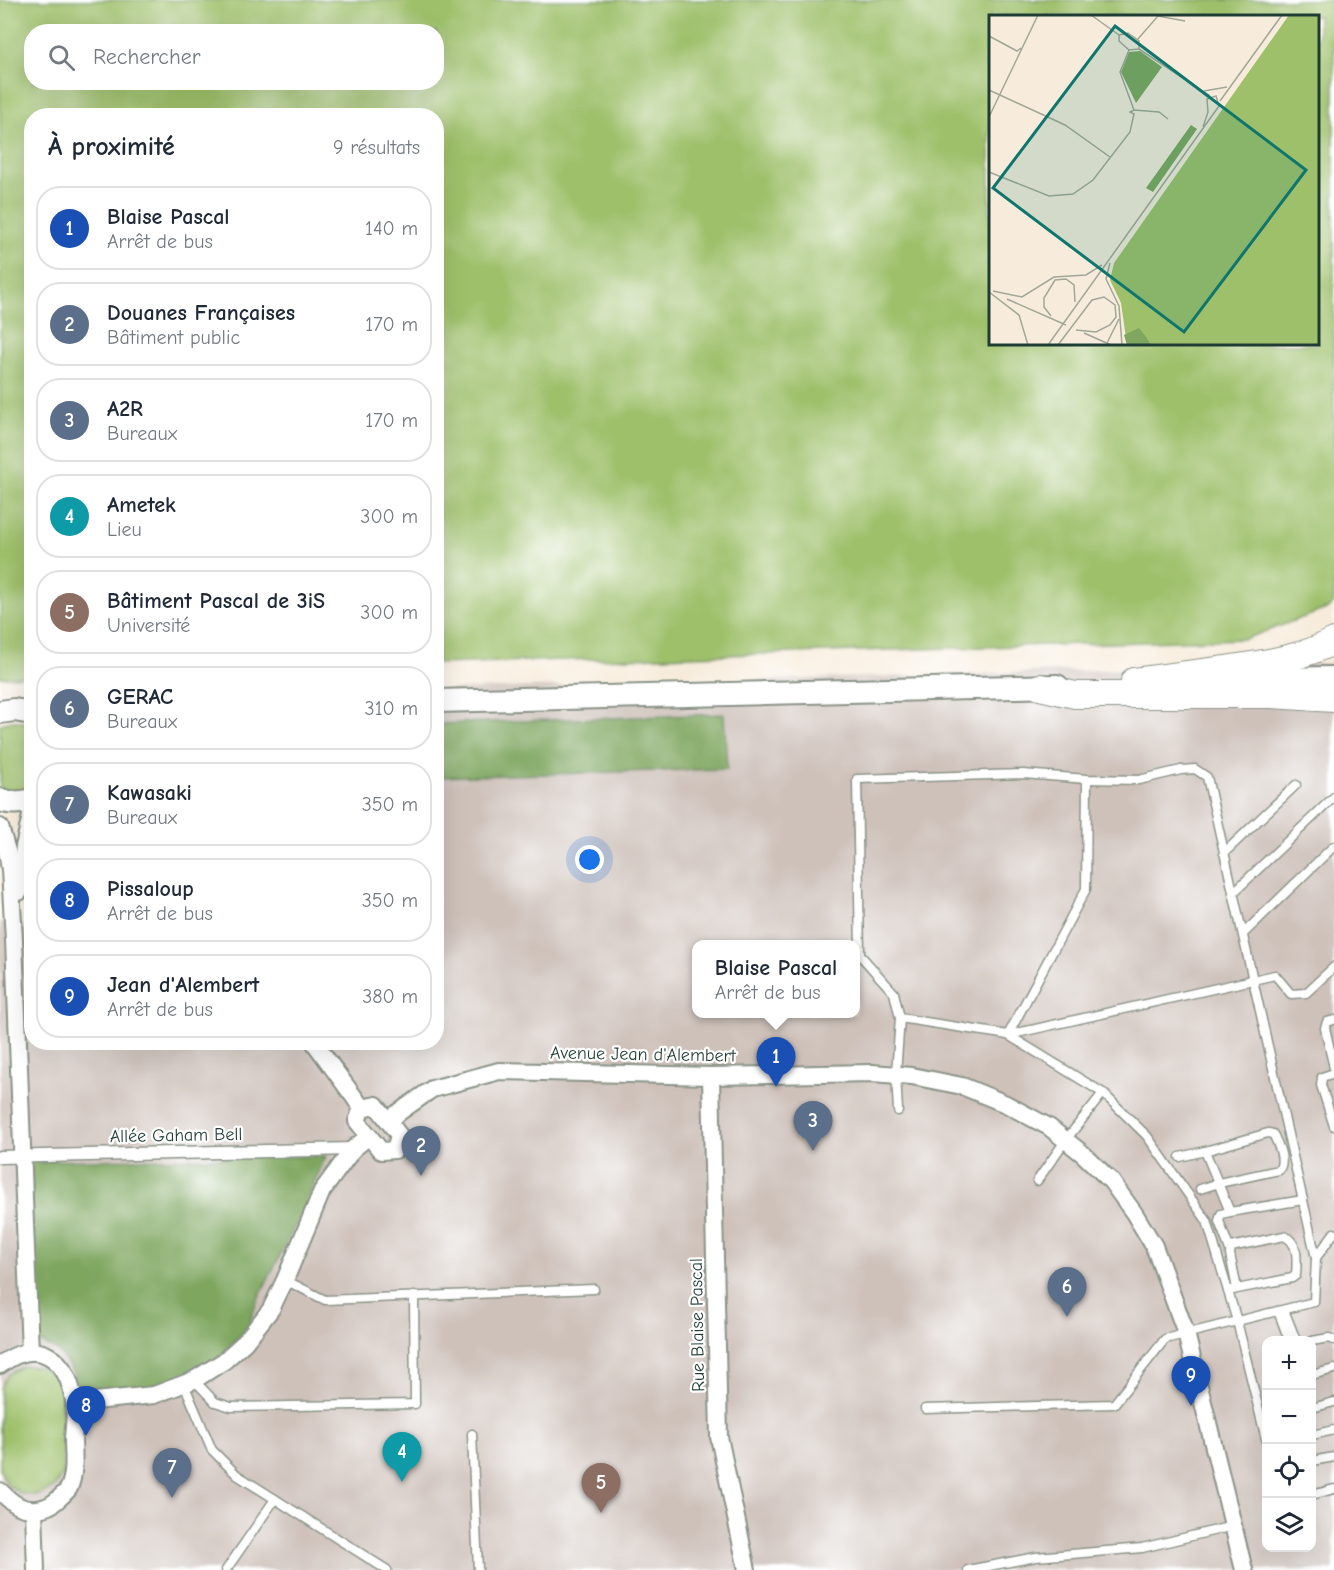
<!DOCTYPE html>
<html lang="fr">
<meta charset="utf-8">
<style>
body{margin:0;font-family:"Comic Neue",sans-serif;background:#f6f6f7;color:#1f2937}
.controls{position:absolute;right:18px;bottom:18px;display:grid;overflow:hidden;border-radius:12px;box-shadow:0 6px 24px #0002}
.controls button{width:54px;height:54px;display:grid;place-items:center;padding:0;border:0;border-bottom:2px solid #e0e1e3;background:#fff;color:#1f2937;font:30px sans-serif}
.you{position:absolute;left:590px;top:860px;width:21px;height:21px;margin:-15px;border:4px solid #fff;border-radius:50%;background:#1a73e8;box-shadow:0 0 0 9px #1a73e833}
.badge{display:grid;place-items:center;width:39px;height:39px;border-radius:50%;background:#0b8043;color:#fff;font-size:20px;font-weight:700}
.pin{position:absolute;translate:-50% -50px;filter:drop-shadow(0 2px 3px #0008)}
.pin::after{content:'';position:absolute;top:32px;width:21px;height:18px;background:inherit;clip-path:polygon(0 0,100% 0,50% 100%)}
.popup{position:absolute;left:692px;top:940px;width:168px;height:78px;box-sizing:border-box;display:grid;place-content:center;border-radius:12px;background:#fff;filter:drop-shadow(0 2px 4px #0005);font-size:20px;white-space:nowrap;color:#747a83}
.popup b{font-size:22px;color:#1f2937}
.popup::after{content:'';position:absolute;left:50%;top:100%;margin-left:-12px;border:12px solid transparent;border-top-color:#fff}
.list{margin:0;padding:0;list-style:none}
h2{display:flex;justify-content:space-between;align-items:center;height:78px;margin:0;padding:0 24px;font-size:26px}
h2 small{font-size:20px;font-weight:400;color:#747a83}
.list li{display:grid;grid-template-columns:39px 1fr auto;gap:18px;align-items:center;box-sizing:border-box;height:84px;margin:0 12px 12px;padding:0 12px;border:2px solid #e0e1e3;border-radius:24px}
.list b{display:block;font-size:22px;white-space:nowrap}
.list p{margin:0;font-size:20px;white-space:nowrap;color:#747a83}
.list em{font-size:20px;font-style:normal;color:#747a83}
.icon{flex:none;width:33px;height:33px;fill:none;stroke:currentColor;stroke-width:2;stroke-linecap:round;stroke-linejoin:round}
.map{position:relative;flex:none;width:1334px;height:1570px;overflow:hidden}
.search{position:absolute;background:#fff;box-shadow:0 6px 24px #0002;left:24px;top:24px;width:420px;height:66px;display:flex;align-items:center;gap:15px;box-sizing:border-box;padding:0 21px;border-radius:24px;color:#747a83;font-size:22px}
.panel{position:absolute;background:#fff;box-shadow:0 6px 24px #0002;left:24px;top:108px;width:420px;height:942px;border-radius:24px}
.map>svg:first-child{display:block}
</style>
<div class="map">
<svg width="1334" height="1570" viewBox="0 0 1334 1570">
<rect width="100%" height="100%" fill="#fff"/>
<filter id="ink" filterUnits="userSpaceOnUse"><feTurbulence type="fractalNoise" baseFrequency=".0167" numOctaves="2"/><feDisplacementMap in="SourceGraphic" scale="12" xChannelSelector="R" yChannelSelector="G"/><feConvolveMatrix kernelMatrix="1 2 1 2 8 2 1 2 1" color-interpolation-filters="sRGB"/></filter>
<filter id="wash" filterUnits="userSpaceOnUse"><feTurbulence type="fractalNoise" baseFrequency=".008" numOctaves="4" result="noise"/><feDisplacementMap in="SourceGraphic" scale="24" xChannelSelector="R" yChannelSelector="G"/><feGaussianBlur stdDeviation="1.35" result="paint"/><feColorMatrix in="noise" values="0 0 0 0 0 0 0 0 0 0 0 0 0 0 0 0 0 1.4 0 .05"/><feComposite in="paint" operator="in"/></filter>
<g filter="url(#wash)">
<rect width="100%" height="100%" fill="#f7ecdb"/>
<path fill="#cec1ba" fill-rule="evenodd" d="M1334 663V1570H0V922L31 925 32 1042H436L437 690ZM696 944H856V1014H696ZM1266 1340H1312V1548H1266Z"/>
<g fill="#9ec06a" stroke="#5e7e4f" stroke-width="1.5" fill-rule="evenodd">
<path d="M0 0H1334V603L1329 608 1245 639 437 664 436 116H32L31 676 0 677ZM990 16H1318V344H990ZM32 32H436V82H32Z"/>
<path d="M12 721H20L31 726V788C21 793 11 793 0 789V724Z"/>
<polygon points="23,1366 40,1367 54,1375 62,1390 63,1474 53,1488 38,1495 22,1494 8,1485 0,1470 0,1388 8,1374"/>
</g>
<g fill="#7ea65e" stroke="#4e7249" stroke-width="1.5">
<polygon points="724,714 727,769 437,777 437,724"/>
<polygon points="326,1156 303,1210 258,1299 248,1327 222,1355 191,1375 151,1389 82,1397 70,1367 58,1351 34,1339 31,1161"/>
</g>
</g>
<g filter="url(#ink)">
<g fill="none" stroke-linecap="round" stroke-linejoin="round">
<g stroke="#8b9488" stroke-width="11">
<g id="service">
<polyline points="1224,853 1296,785"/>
<polyline points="1233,893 1334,797"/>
<polyline points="1243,934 1334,846"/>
<polyline points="1334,1020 1327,1022 1325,1028 1334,1068"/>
<polyline points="1008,1035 1275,975 1291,994 1306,993 1334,967"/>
<polyline points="1008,1035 1086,889 1087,779"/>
<polyline points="1334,1073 1322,1077 1321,1085 1334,1126"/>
<polyline points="898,1111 896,1074 900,1018"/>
<polyline points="1180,1157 1205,1151"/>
<polyline points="1037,1181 1065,1141 1103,1093"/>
<path d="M1200 1189 1219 1183 1279 1170C1286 1160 1278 1144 1273 1134L1268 1133 1205 1151 1230 1212"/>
<polyline points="1230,1250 1219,1221 1221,1214 1230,1212 1303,1200"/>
<polyline points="285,1280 325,1300 594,1289"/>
<path d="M1228 1291 1237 1289 1292 1278 1296 1275C1297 1260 1299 1242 1284 1236L1231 1247 1230 1254 1237 1289"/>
<polyline points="1284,1310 1296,1340"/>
<polyline points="1278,1311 1289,1340"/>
<polyline points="1312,1341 1329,1338 1334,1340"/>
<polyline points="1312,1375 1334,1369"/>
<polyline points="194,1380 215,1402 231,1407 415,1404 414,1296"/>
<polyline points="184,1384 212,1450 237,1475 387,1570"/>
<polyline points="1312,1408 1334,1402"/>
<polyline points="925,1409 1114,1404 1165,1339 1314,1302 1316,1258 1334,1233"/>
<polyline points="472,1434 478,1570"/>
<polyline points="1312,1435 1334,1430"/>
<polyline points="1266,1439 1237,1321 1207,1221 1147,1136 1103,1093 1008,1035 900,1018 894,993 860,955 857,779 1023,774 1087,779 1139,780 1181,770 1195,769 1207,777 1316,1258"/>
<polyline points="1312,1461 1334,1457"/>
<polyline points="1312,1495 1334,1489"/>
<polyline points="226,1570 275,1499"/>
<polyline points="968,1570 1036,1557 1142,1548 1233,1526"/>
</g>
</g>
<g stroke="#8b9488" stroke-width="15">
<polyline id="pedestrian" points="0,1157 353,1149"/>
</g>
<g stroke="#8b9488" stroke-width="20">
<g id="minor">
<polyline points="0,827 7,851 10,870 14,940 30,1352"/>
<polyline points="19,892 24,847 32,811"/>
<polyline points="314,1042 362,1108"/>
<polyline points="711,1076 719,1437 747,1570"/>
<polygon points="376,1105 399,1135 395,1150 381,1151 357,1121 362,1108"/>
<polyline points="388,1120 432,1089 499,1071 711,1076 872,1073 912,1076 962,1086 1006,1104 1049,1127 1083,1154 1111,1181 1134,1213 1154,1246 1186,1333 1244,1570"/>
<path d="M0 1365C39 1336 67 1358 74 1401 76 1412 74 1426 73 1438 73 1454 76 1472 69 1488 66 1493 60 1497 56 1501 45 1511 26 1512 14 1503 9 1500 4 1495 0 1491"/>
<polyline points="75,1403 154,1395 194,1380 224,1361 245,1342 271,1309 285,1280 322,1191 353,1149 369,1136"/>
<polyline points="34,1510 36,1570"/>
</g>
</g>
<g stroke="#8b9488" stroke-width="26">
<g id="secondary">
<polyline points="1213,680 1334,678"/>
<polyline points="436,701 1057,686"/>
<polyline points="0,712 14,710 32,713"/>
<path d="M0 800C11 804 21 803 32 800"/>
</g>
</g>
<g stroke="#8b9488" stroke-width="28">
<g id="primary">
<path d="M1134 681C1165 677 1195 673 1226 669 1264 663 1300 659 1334 641"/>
<polyline points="1040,687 1075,695 1271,695 1334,699"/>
</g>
</g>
<use href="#service" stroke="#fff" stroke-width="8"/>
<use href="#pedestrian" stroke="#fff" stroke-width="12"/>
<use href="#minor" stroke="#fff" stroke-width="16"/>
<use href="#secondary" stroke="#fff" stroke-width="22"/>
<use href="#primary" stroke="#fff" stroke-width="26"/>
</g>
</g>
<g text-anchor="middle" stroke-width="4.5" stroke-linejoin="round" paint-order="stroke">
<g font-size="18" fill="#1f3d34" stroke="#fff">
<text transform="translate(643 1054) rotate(1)" y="6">Avenue Jean d'Alembert</text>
<text transform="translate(176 1135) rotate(-1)" y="6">Allée Gaham Bell</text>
<text transform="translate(697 1325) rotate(-91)" y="6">Rue Blaise Pascal</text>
</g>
</g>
<g transform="translate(989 15)">
<rect width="330" height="330" fill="#f7ecdb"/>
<path d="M300 0H330V330H138L132 288 121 265 125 248Z" fill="#9ec06a"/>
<path d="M151 36 173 52 147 88 132 57 140 37ZM202 110 208 114 164 177 157 173ZM150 313 157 322 162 330H138L135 320Z" fill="#7ea65e"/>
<path fill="none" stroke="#a1a698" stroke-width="1.5" d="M102 0 130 20M130 20 139 18 150 26V34M130 20V26L140 35 150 34M0 21 28 36 32 33M148 25 169 1 196 6M150 34 221 81M140 35 131 57 145 95M0 75 76 110 121 142M215 76 238 72M231 86 293 0M145 95 170 97 179 104M0 102 49 0M0 157 60 181 84 179 104 165 141 117 145 99 141 97 145 95M121 248 117 264 130 291 133 330M4 276 33 282 65 262 97 260 113 250M0 277 30 300 39 330M18 284 77 310M62 301 55 292V283L66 265 77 264 85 270 86 287M95 318 122 330M118 328 130 304M59 330 230 91 227 81 218 84 219 97 214 112M69 330 103 285 115 282 126 290 127 302 121 310 107 317 87 315"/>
<path fill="#0f766e" fill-opacity="0.15" stroke="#0f766e" stroke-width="3" d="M126 11 317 155 195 317 4 173Z"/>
<rect width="330" height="330" fill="none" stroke="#1f3d34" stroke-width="3"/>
</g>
</svg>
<div class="controls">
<button>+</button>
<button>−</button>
<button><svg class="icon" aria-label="locate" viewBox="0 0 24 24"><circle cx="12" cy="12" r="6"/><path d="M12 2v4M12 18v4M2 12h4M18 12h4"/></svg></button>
<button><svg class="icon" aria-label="layers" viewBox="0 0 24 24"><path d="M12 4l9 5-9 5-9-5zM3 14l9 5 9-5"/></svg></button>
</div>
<div class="you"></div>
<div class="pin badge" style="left:776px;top:1087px;background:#1a4fb4">1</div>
<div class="popup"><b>Blaise Pascal</b>Arrêt de bus</div>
<div class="pin badge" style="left:421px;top:1176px;background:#5c6f8a">2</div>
<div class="pin badge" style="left:813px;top:1151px;background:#5c6f8a">3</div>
<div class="pin badge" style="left:402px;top:1482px;background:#0f9aa8">4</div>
<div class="pin badge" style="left:601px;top:1513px;background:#8d6e63">5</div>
<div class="pin badge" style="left:1067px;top:1317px;background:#5c6f8a">6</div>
<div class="pin badge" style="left:172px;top:1498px;background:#5c6f8a">7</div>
<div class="pin badge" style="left:86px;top:1436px;background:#1a4fb4">8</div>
<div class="pin badge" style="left:1191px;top:1406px;background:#1a4fb4">9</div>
<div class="search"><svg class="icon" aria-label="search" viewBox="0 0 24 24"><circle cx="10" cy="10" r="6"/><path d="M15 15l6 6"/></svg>Rechercher</div>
<section class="panel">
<h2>À proximité<small>9 résultats</small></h2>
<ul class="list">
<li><span class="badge" style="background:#1a4fb4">1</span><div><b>Blaise Pascal</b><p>Arrêt de bus</p></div><em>140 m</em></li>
<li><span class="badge" style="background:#5c6f8a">2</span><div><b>Douanes Françaises</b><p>Bâtiment public</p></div><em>170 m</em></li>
<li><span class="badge" style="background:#5c6f8a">3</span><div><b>A2R</b><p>Bureaux</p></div><em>170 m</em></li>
<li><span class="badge" style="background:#0f9aa8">4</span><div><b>Ametek</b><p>Lieu</p></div><em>300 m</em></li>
<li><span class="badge" style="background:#8d6e63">5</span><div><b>Bâtiment Pascal de 3iS</b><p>Université</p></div><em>300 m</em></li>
<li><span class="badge" style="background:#5c6f8a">6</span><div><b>GERAC</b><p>Bureaux</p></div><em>310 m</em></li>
<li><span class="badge" style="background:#5c6f8a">7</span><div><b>Kawasaki</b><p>Bureaux</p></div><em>350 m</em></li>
<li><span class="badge" style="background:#1a4fb4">8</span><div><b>Pissaloup</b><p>Arrêt de bus</p></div><em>350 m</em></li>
<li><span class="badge" style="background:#1a4fb4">9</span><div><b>Jean d'Alembert</b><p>Arrêt de bus</p></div><em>380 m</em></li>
</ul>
</section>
</div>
